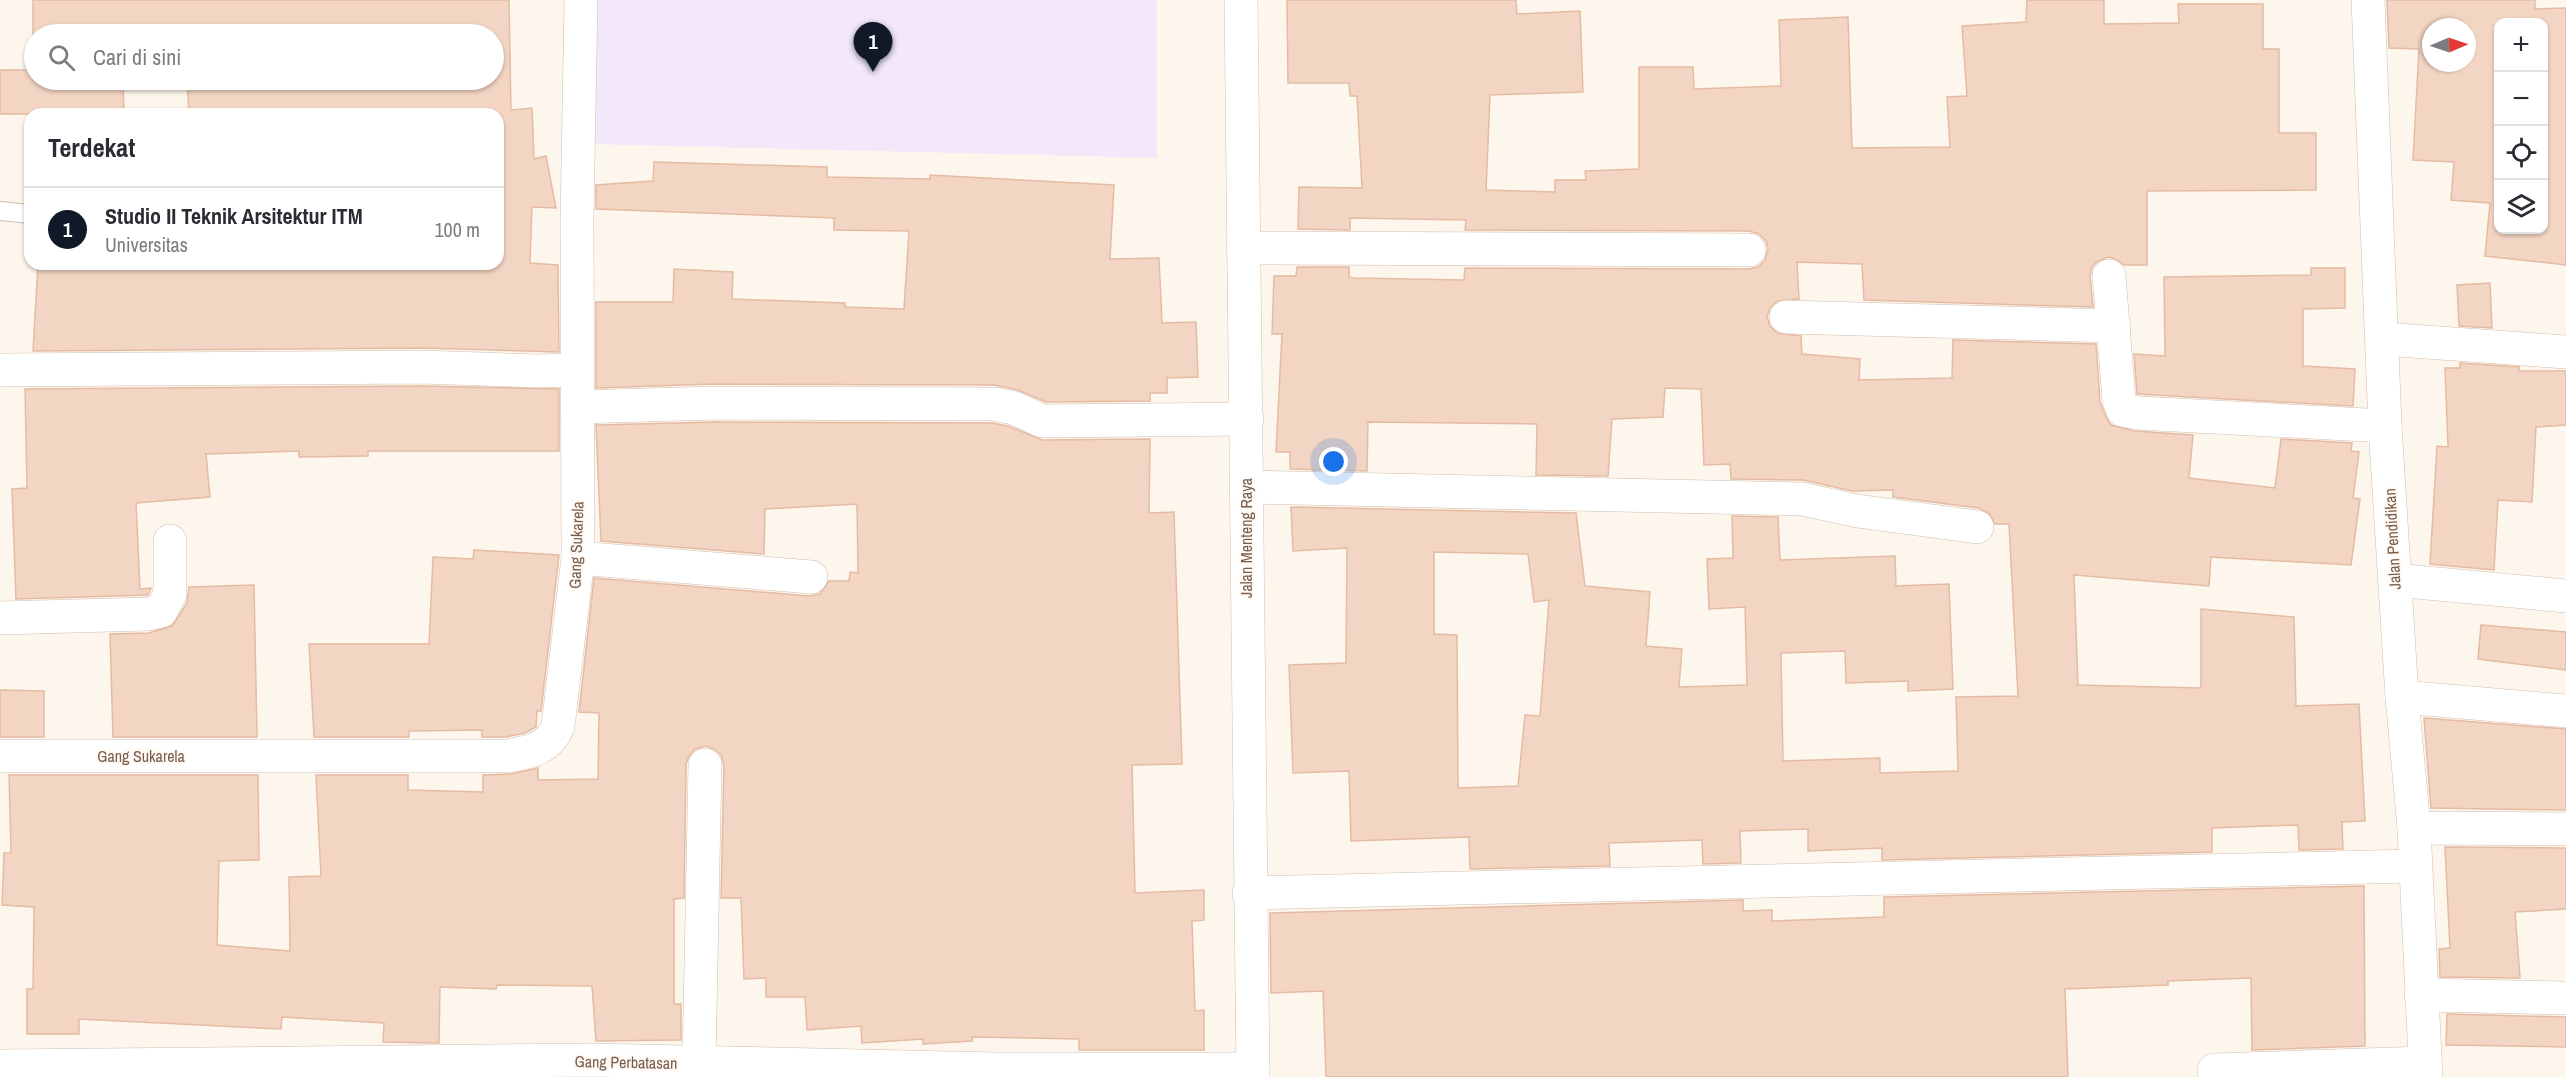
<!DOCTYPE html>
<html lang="id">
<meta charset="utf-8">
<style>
body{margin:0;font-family:"Archivo Narrow",sans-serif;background:#f2f2f3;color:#2b2b33}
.controls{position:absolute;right:18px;top:18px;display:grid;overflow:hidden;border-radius:12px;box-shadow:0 2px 4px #0004}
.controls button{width:54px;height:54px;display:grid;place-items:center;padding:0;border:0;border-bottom:2px solid #e1e1e2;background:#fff;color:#2b2b33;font:30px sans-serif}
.compass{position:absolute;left:2422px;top:18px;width:54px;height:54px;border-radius:50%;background:#fff;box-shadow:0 2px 4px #0004;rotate:88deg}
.you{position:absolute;left:1334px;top:462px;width:21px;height:21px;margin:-15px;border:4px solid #fff;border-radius:50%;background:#1a73e8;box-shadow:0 0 0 9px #1a73e833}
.badge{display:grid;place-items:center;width:39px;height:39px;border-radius:50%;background:#111827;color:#fff;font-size:20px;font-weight:700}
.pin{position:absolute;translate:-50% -50px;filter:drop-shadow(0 2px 3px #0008)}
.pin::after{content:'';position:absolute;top:32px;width:21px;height:18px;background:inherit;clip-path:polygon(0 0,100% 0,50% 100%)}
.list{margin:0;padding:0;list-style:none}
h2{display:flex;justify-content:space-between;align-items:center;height:78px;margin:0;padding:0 24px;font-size:26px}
h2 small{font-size:20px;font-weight:400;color:#7c7c81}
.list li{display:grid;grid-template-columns:39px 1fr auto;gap:18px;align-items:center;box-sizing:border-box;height:84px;padding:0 24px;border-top:2px solid #e1e1e2}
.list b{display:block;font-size:22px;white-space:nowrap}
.list p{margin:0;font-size:20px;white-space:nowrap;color:#7c7c81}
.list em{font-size:20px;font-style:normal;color:#7c7c81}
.icon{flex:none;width:33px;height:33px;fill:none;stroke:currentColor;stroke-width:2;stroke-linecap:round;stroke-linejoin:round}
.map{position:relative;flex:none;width:2566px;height:1077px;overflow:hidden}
.search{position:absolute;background:#fff;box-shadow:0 2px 4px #0004;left:24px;top:24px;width:480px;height:66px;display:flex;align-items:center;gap:15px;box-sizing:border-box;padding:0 21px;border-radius:33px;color:#7c7c81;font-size:22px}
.panel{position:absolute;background:#fff;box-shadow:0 2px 4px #0004;left:24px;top:108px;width:480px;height:162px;border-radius:18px}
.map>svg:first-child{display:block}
</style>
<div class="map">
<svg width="2566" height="1077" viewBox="0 0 2566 1077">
<rect width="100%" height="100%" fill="#fdf6ec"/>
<polygon fill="#f3e8fa" points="591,0 1157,0 1157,158 588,144"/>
<g fill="#f3d5c3" stroke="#e6bba3" stroke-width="1.5" fill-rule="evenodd">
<polygon points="33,0 509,0 511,110 532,108 534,159 546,156 556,208 532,207 530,263 558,265 559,352 424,348 33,351 38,264 498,264 498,114 312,114 312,109 189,113 187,80 494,80 494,34 34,34 34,80 123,80 124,114 0,114 0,70 33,70"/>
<path d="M1287 0H1516L1517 14 1580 11 1583 92 1490 95 1486 190 1555 192V180H1586L1585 171 1639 169V67H1693L1694 89 1781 86 1779 20 1848 17 1852 148 1950 147 1947 97 1967 96 1962 26 2026 22 2027 0H2104V24L2179 23 2178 4H2263V49H2279V133H2316V190L2147 191V265H2124L2116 259 2108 257 2098 261 2092 267 2090 277 2093 307 1864 300 1862 264 1797 262 1799 299 1777 301 1770 308 1767 317 1770 326 1777 333 1801 336 1802 354 1860 359 1859 380 1952 378 1953 340 2096 344 2100 402 2106 417 2111 425 2134 431 2193 435 2189 478 2275 488 2281 439 2352 443 2351 451 2359 452 2353 498 2360 499 2351 565 2211 557 2209 586 2074 575 2078 685 2201 688V609L2294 617 2296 706 2359 704 2365 821 2342 822 2343 849 2299 850 2298 825 2212 828V852L1882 860V848L1808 851V829L1740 831 1741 863 1703 864 1702 840 1609 843 1610 866 1470 869 1469 837 1351 841 1349 771 1293 773 1289 665 1346 663 1347 548 1293 551 1291 507 1576 513 1585 586 1650 592 1646 646 1682 649 1679 687 1747 685 1745 607 1709 609 1707 559 1733 558 1732 516 1778 517 1780 560 1895 556 1896 586 1949 584 1953 689 1908 691V681L1846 683 1845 651 1781 653 1783 761 1880 758V773L1958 771 1956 697 2018 696 2009 524H1995L1989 513 1979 508 1893 497V490L1852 491 1803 480 1731 479 1730 464 1704 465 1701 389 1665 388 1663 417 1612 419 1608 476 1536 475 1537 424 1368 422 1367 471 1290 469V452H1276L1282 334H1272L1274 276H1296L1297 267H1349V277L1354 278 1464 280 1465 268 1749 269 1758 267 1765 260 1768 249 1766 241 1759 234 1749 231 1465 230 1466 220 1350 218V230L1298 229 1299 187 1362 188 1357 96H1350L1349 83H1288ZM1434 552 1528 554 1534 602 1549 600 1540 716 1525 715 1518 786 1458 788 1457 635 1434 634Z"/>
<path d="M2387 0H2535V9L2566 8V265L2485 256 2490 203 2451 200 2454 162 2413 160 2419 49 2389 48ZM2499 22H2544V230H2499ZM2431 27H2467V63H2431Z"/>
<polygon points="654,162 827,167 827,177 930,179 930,175 1114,185 1110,259 1159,258 1162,323 1196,322 1198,377 1167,378 1167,393 1150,393 1150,401 1046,402 1018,390 994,385 714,384 596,388 596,302 673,302 674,269 733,272 732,299 845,303 845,307 904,309 909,231 834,230 834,218 596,209 596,185 653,181"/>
<polygon points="2311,268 2345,268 2345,308 2303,309 2303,366 2355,369 2353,406 2137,394 2134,354 2165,356 2164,277 2311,275"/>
<polygon points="2490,283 2492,328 2459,326 2457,285"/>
<polygon points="2460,363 2519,367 2519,371 2566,371 2566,425 2536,427 2532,502 2498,500 2494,570 2430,564 2437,446 2448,447 2445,368 2460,368"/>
<polygon points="423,386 559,389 559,451 368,451 368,456 299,457 299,451 206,454 210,497 136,503 140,589 151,588 148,595 16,599 12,489 27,488 25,389"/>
<polygon points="715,422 992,423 1008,426 1042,440 1150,439 1149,513 1174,512 1182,764 1132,765 1135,893 1204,890 1204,920 1192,921 1195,1011 1204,1010 1204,1050 1079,1050 1079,1039 972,1037 972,1041 923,1044 923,1039 862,1043 861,1026 807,1030 805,997 766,997 766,978 744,979 741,898 721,898 724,765 721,755 714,749 706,746 695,749 689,756 686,764 684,898 674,899 674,1004 681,1004 681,1040 596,1041 592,986 497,985 496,989 440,987 439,1043 383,1042 384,1023 282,1017 281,1029 79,1019 79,1034 27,1034 27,989 33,989 34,907 2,905 4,853 11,853 9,775 258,775 259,860 219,861 217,945 290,951 289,877 321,876 316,775 408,775 408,790 483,792 483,775 511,774 538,768 538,780 598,779 599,713 579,712 594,578 809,596 820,594 829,581 849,581 850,572 858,573 857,504 765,509 764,554 601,541 596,425"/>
<polygon points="474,550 559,555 541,711 537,711 536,727 525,733 506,737 482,737 482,730 409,731 409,737 314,737 309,644 429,644 433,557 473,559"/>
<polygon points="254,585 257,737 113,737 110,634 149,633 172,626 187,603 189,587"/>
<polygon points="2481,625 2566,632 2566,670 2478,659"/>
<polygon points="0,690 44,691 44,737 0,737"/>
<polygon points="2424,718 2566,729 2566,810 2431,808"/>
<polygon points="2445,847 2566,848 2566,909 2515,912 2520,978 2440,977 2439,949 2450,948"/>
<polygon points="2364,886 2365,1046 2252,1050 2251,978 2168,981 2168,985 2065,989 2068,1077 1326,1077 1323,991 1271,993 1270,913 1743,900 1743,911 1772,910 1772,921 1884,917 1884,897"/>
<polygon points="2447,1014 2566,1017 2566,1047 2446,1045"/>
</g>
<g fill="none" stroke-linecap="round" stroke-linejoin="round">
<g stroke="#d1beb0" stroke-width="20">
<polyline id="lane" points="0,211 30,214"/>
</g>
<g stroke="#d1beb0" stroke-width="34">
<g id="street">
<polyline points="2368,0 2385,426 2402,697 2414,828 2426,1077"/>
<polyline points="1243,248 1749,250"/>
<polyline points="2109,276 2119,400 2123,410 2138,413 2385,426"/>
<polyline points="1786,317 2114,326"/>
<polyline points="2383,339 2566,352"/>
<polyline points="0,370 423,367 536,371 577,370"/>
<polyline points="577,407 715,403 994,404 1014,408 1042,421 1247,419"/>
<polyline points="1246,487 1802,499 1857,511 1977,527"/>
<polyline points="578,558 811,577"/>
<polyline points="2395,580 2566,596"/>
<polyline points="0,618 148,614 161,611 170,594 170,541"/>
<polyline points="2402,697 2566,711"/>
<path d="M0 756H508C530 752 549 749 558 726L578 558 577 219 581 0"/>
<polyline points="2414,828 2566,829"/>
<polyline points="1249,893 2414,866"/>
<polyline points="2421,995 2566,998"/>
<polyline points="699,1063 705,765"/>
<polyline points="0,1066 594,1060 996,1069 1253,1069"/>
<polyline points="2214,1070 2425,1063"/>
</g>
</g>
<g stroke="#d6c0b0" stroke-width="34">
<polyline id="secondary" points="1241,0 1253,1077"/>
</g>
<use href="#lane" stroke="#fff" stroke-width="18"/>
<use href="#street" stroke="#fff" stroke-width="33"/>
<use href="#secondary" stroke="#fff" stroke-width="33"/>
</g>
<g text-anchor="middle" stroke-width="4.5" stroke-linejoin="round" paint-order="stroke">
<g font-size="16" fill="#7a5c4d" stroke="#fffaf3">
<text transform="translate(1246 538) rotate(-90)" y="6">Jalan Menteng Raya</text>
<text transform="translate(2392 539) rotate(-93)" y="6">Jalan Pendidikan</text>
<text transform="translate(576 545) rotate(-88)" y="6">Gang Sukarela</text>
<text x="141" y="762">Gang Sukarela</text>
<text transform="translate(626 1062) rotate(1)" y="6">Gang Perbatasan</text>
</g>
</g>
</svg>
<div class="controls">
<button>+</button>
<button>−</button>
<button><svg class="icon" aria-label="locate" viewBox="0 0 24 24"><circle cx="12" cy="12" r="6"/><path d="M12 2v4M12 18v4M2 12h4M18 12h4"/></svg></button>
<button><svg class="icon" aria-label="layers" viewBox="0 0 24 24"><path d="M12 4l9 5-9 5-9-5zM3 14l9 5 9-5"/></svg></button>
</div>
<svg class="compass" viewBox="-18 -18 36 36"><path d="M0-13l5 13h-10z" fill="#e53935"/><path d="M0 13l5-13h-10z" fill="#7c7c81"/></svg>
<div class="you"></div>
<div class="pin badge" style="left:873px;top:72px">1</div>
<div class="search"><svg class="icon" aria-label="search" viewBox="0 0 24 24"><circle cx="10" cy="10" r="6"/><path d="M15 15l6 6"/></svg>Cari di sini</div>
<section class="panel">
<h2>Terdekat<small></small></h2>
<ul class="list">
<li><span class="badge">1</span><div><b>Studio II Teknik Arsitektur ITM</b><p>Universitas</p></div><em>100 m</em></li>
</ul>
</section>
</div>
